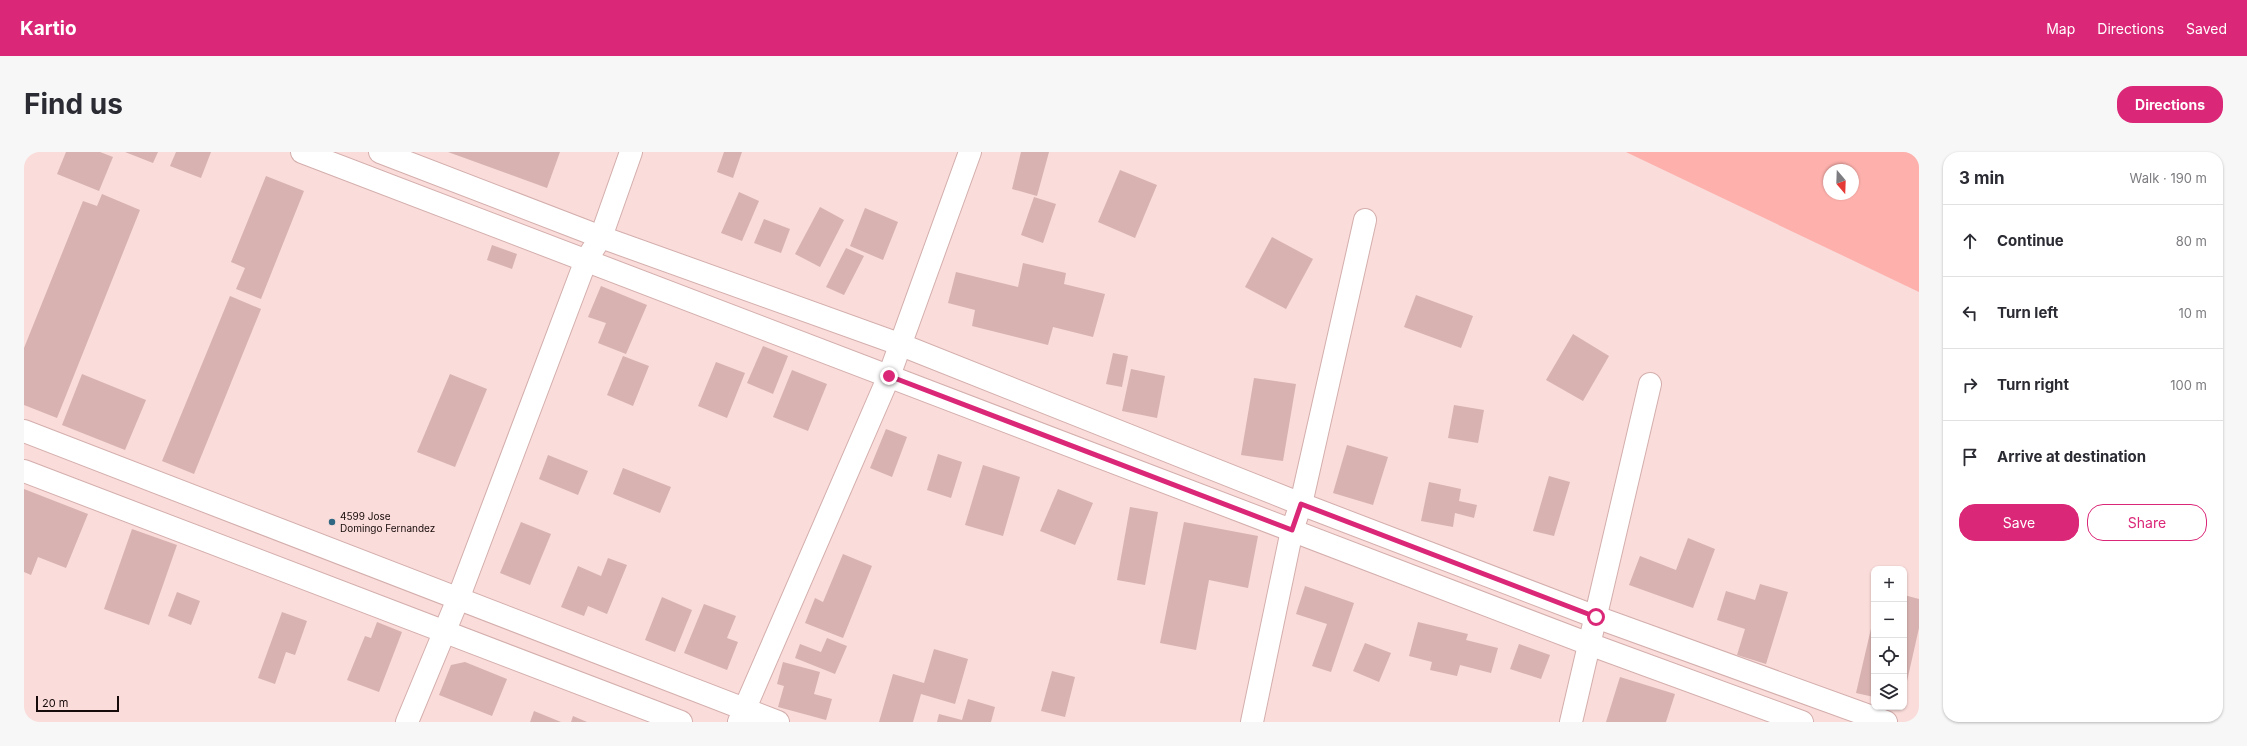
<!DOCTYPE html>
<meta charset="utf-8">
<style>
body{margin:0;font-family:Inter,sans-serif;background:#f7f7f7;color:#2b2b33}
.controls{position:absolute;right:12px;bottom:12px;display:grid;overflow:hidden;border-radius:8px;box-shadow:0 1px 3px #0004}
.controls button{width:36px;height:36px;display:grid;place-items:center;padding:0;border:0;border-bottom:1px solid #e1e1e2;background:#fff;color:#2b2b33;font:20px sans-serif}
.compass{position:absolute;left:1799px;top:12px;width:36px;height:36px;border-radius:50%;background:#fff;box-shadow:0 1px 3px #0004;rotate:161deg}
.scale{position:absolute;left:12px;bottom:10px;width:83px;box-sizing:border-box;padding-left:4px;border:2px solid #160a0a;border-top:0;font-size:11px;line-height:14px;white-space:nowrap;color:#160a0a;-webkit-text-stroke:3px #fadcda;paint-order:stroke}
.stop{position:absolute;width:12px;height:12px;margin:-9px;border:3px solid #db2777;border-radius:50%;background:#fff}
.stop.end{background:#db2777;border-color:#fff;box-shadow:0 1px 4px #0008}
.list{margin:0;padding:0;list-style:none}
h2{display:flex;justify-content:space-between;align-items:center;height:52px;margin:0;padding:0 16px;font-size:17px}
h2 small{font-size:13px;font-weight:400;color:#7c7c81}
.list li{display:grid;grid-template-columns:26px 1fr auto;gap:12px;align-items:center;box-sizing:border-box;height:72px;padding:0 16px;border-top:1px solid #e1e1e2}
.list b{display:block;font-size:15px;white-space:nowrap}
.list em{font-size:13px;font-style:normal;color:#7c7c81}
.actions{display:flex;gap:8px;padding:12px 16px}
.actions a{flex:1;padding:9px 0;border:1px solid #db2777;border-radius:16px;text-align:center;font-size:14px;color:#db2777}
.actions .main{background:#db2777;color:#fff}
.icon{flex:none;width:22px;height:22px;fill:none;stroke:currentColor;stroke-width:2;stroke-linecap:round;stroke-linejoin:round}
.map{position:relative;flex:none;width:1895px;height:570px;overflow:hidden;border-radius:16px}
header{display:flex;align-items:center;gap:24px;box-sizing:border-box;height:56px;padding:0 20px;background:#db2777;color:#fff}
header strong{font-size:19px}
nav{display:flex;gap:22px;margin-inline-start:auto;font-size:14px}
.intro{display:flex;align-items:center;justify-content:space-between;box-sizing:border-box;height:96px;padding:0 24px}
h1{margin:0;font-size:28px}
.button{padding:10px 18px;border-radius:16px;background:#db2777;color:#fff;font-size:14px;font-weight:700}
main{display:flex;gap:24px;padding:0 24px}
aside{flex:1;background:#fff;border-radius:16px;box-shadow:0 1px 3px #0004}
.map>svg:first-child{display:block}
</style>
<header>
<strong>Kartio</strong>
<nav><a>Map</a><a>Directions</a><a>Saved</a></nav>
</header>
<div class="intro"><h1>Find us</h1><a class="button">Directions</a></div>
<main>
<div class="map">
<svg width="1895" height="570" viewBox="0 0 1895 570">
<rect width="100%" height="100%" fill="#fadcda"/>
<path fill="#fdb0ac" fill-rule="evenodd" d="M1602 0H1895V140L1604 1ZM1805 18H1829V42H1805Z"/>
<g fill="#d7b2b0">
<polygon points="42,0 76,0 89,5 75,39 33,22"/>
<polygon points="101,0 134,0 129,11"/>
<polygon points="152,0 187,0 177,26 146,14"/>
<polygon points="424,0 536,0 523,36"/>
<polygon points="700,0 718,0 709,26 693,20"/>
<polygon points="997,0 1025,0 1013,44 988,37"/>
<polygon points="1096,18 1133,33 1111,86 1074,70"/>
<polygon points="242,24 280,39 237,147 212,137 221,116 207,110"/>
<polygon points="715,40 735,49 718,89 697,81"/>
<polygon points="78,42 116,58 33,266 0,253 0,196 59,49 73,54"/>
<polygon points="1010,45 1032,52 1019,91 997,83"/>
<polygon points="796,55 820,68 796,115 771,102"/>
<polygon points="841,56 874,70 859,108 826,94"/>
<polygon points="740,67 766,77 757,101 730,91"/>
<polygon points="1248,85 1289,107 1262,157 1221,135"/>
<polygon points="468,93 493,102 488,117 463,108"/>
<polygon points="822,96 840,104 820,143 802,135"/>
<polygon points="999,111 1042,121 1040,132 1081,142 1069,185 1029,175 1024,193 948,174 951,158 924,151 932,120 994,135"/>
<polygon points="577,134 623,153 602,202 574,191 582,171 564,165"/>
<polygon points="1392,143 1449,164 1437,196 1380,175"/>
<polygon points="206,144 237,157 170,322 138,309"/>
<polygon points="1549,182 1585,204 1559,249 1522,228"/>
<polygon points="739,194 764,204 749,242 723,231"/>
<polygon points="1089,201 1104,204 1098,235 1082,232"/>
<polygon points="599,204 625,214 609,254 583,243"/>
<polygon points="692,210 721,221 703,266 674,254"/>
<polygon points="1107,217 1141,224 1133,266 1098,259"/>
<polygon points="768,218 803,232 784,279 749,265"/>
<polygon points="58,222 122,248 101,298 38,273"/>
<polygon points="426,222 463,237 431,315 393,300"/>
<polygon points="1230,226 1272,232 1259,309 1217,303"/>
<polygon points="1430,253 1460,258 1454,291 1424,286"/>
<polygon points="862,277 883,285 868,325 846,316"/>
<polygon points="1323,293 1364,305 1349,353 1309,341"/>
<polygon points="914,302 938,310 927,346 903,338"/>
<polygon points="524,303 564,319 554,343 515,327"/>
<polygon points="959,313 996,325 979,384 941,373"/>
<polygon points="599,316 647,335 636,361 589,342"/>
<polygon points="1525,324 1546,330 1530,384 1509,379"/>
<polygon points="1405,330 1437,337 1435,349 1453,353 1450,366 1431,361 1429,375 1397,369"/>
<polygon points="0,337 64,362 42,416 14,405 7,423 0,420"/>
<polygon points="1034,337 1069,351 1051,393 1016,379"/>
<polygon points="1106,355 1134,360 1121,433 1093,428"/>
<polygon points="497,370 527,382 506,433 476,421"/>
<polygon points="1160,370 1234,384 1224,436 1185,428 1172,498 1136,491"/>
<polygon points="108,377 153,393 125,473 80,457"/>
<polygon points="1664,386 1691,397 1669,456 1605,433 1616,404 1652,418"/>
<polygon points="819,402 848,414 819,486 781,471 791,446 799,450"/>
<polygon points="584,406 603,413 583,462 564,454 560,464 537,455 554,414 577,424"/>
<polygon points="1736,432 1764,440 1742,512 1713,503 1721,477 1693,468 1702,439 1731,448"/>
<polygon points="1281,434 1330,451 1307,520 1288,514 1303,472 1272,462"/>
<polygon points="153,440 176,449 167,473 144,464"/>
<polygon points="1880,443 1895,447 1895,476 1881,538"/>
<polygon points="638,445 668,458 651,500 621,488"/>
<polygon points="680,452 712,464 703,486 714,490 703,518 660,501"/>
<polygon points="258,460 283,469 271,503 262,500 251,532 234,526"/>
<polygon points="1849,468 1850,468 1850,545 1832,541"/>
<polygon points="353,470 378,480 355,540 323,528 341,484 347,486"/>
<polygon points="1394,470 1444,482 1442,488 1474,496 1467,521 1436,513 1433,524 1406,518 1408,510 1385,504"/>
<polygon points="803,486 823,494 811,522 771,506 776,492 797,500"/>
<polygon points="1341,491 1367,501 1355,530 1329,519"/>
<polygon points="1495,492 1526,503 1517,527 1486,517"/>
<polygon points="910,497 944,507 931,552 897,542 889,570 855,570 869,522 900,531"/>
<polygon points="441,510 483,527 468,564 415,543 427,513"/>
<polygon points="759,510 796,520 790,542 808,547 802,568 754,555 760,534 753,532"/>
<polygon points="1028,519 1051,525 1041,565 1017,559"/>
<polygon points="1596,525 1651,542 1642,570 1582,570"/>
<polygon points="944,547 971,555 967,570 913,570 915,562 938,568"/>
<polygon points="510,559 537,570 506,570"/>
<polygon points="549,564 563,570 547,570"/>
</g>
<g fill="none" stroke-linecap="round" stroke-linejoin="round">
<g stroke="#d3aeac" stroke-width="24">
<g id="minor">
<polyline points="278,0 1565,492 1778,570"/>
<polyline points="356,0 577,85 875,192 1277,352 1572,465 1862,570"/>
<polyline points="0,279 754,570"/>
<polyline points="0,319 657,570"/>
<polyline points="383,570 434,447 562,108 577,85 607,0"/>
<polyline points="715,570 865,224 946,0"/>
<polyline points="1228,570 1268,378 1277,352 1341,68"/>
<polyline points="1547,570 1626,232"/>
</g>
</g>
<use href="#minor" stroke="#fff" stroke-width="22"/>
</g>
<g fill="none" stroke-linecap="round" stroke-linejoin="round">
<polyline stroke="#db2777" stroke-width="5" points="865,224 1268,378 1277,352 1572,465"/>
</g>
<circle fill="#306782" stroke="#fadcda" stroke-width="1.5" cx="308" cy="370" r="4"/>
<g text-anchor="middle" stroke-width="3" stroke-linejoin="round" paint-order="stroke">
<g font-size="10" fill="#160a0a" stroke="#fadcda" text-anchor="start">
<text x="316" y="368">4599 Jose<tspan x="316" dy="12">Domingo Fernandez</tspan></text>
</g>
</g>
</svg>
<div class="controls">
<button>+</button>
<button>−</button>
<button><svg class="icon" aria-label="locate" viewBox="0 0 24 24"><circle cx="12" cy="12" r="6"/><path d="M12 2v4M12 18v4M2 12h4M18 12h4"/></svg></button>
<button><svg class="icon" aria-label="layers" viewBox="0 0 24 24"><path d="M12 4l9 5-9 5-9-5zM3 14l9 5 9-5"/></svg></button>
</div>
<svg class="compass" viewBox="-18 -18 36 36"><path d="M0-13l5 13h-10z" fill="#e53935"/><path d="M0 13l5-13h-10z" fill="#7c7c81"/></svg>
<div class="scale">20 m</div>
<div class="stop" style="left:1572px;top:465px"></div>
<div class="stop end" style="left:865px;top:224px"></div>
</div>
<aside>
<h2>3 min<small>Walk · 190 m</small></h2>
<ul class="list">
<li><svg class="icon" aria-label="ahead" viewBox="0 0 24 24"><path d="M12 20V5M6 11l6-6 6 6"/></svg><div><b>Continue</b></div><em>80 m</em></li>
<li><svg class="icon" aria-label="left" viewBox="0 0 24 24"><path d="M17 20v-9H6M10 6l-5 5 5 5"/></svg><div><b>Turn left</b></div><em>10 m</em></li>
<li><svg class="icon" aria-label="right" viewBox="0 0 24 24"><path d="M7 20v-9h11M14 6l5 5-5 5"/></svg><div><b>Turn right</b></div><em>100 m</em></li>
<li><svg class="icon" aria-label="arrive" viewBox="0 0 24 24"><path d="M6 21V4h12l-3 4 3 4H6"/></svg><div><b>Arrive at destination</b></div></li>
</ul>
<div class="actions"><a class="main">Save</a><a>Share</a></div>
</aside>
</main>
